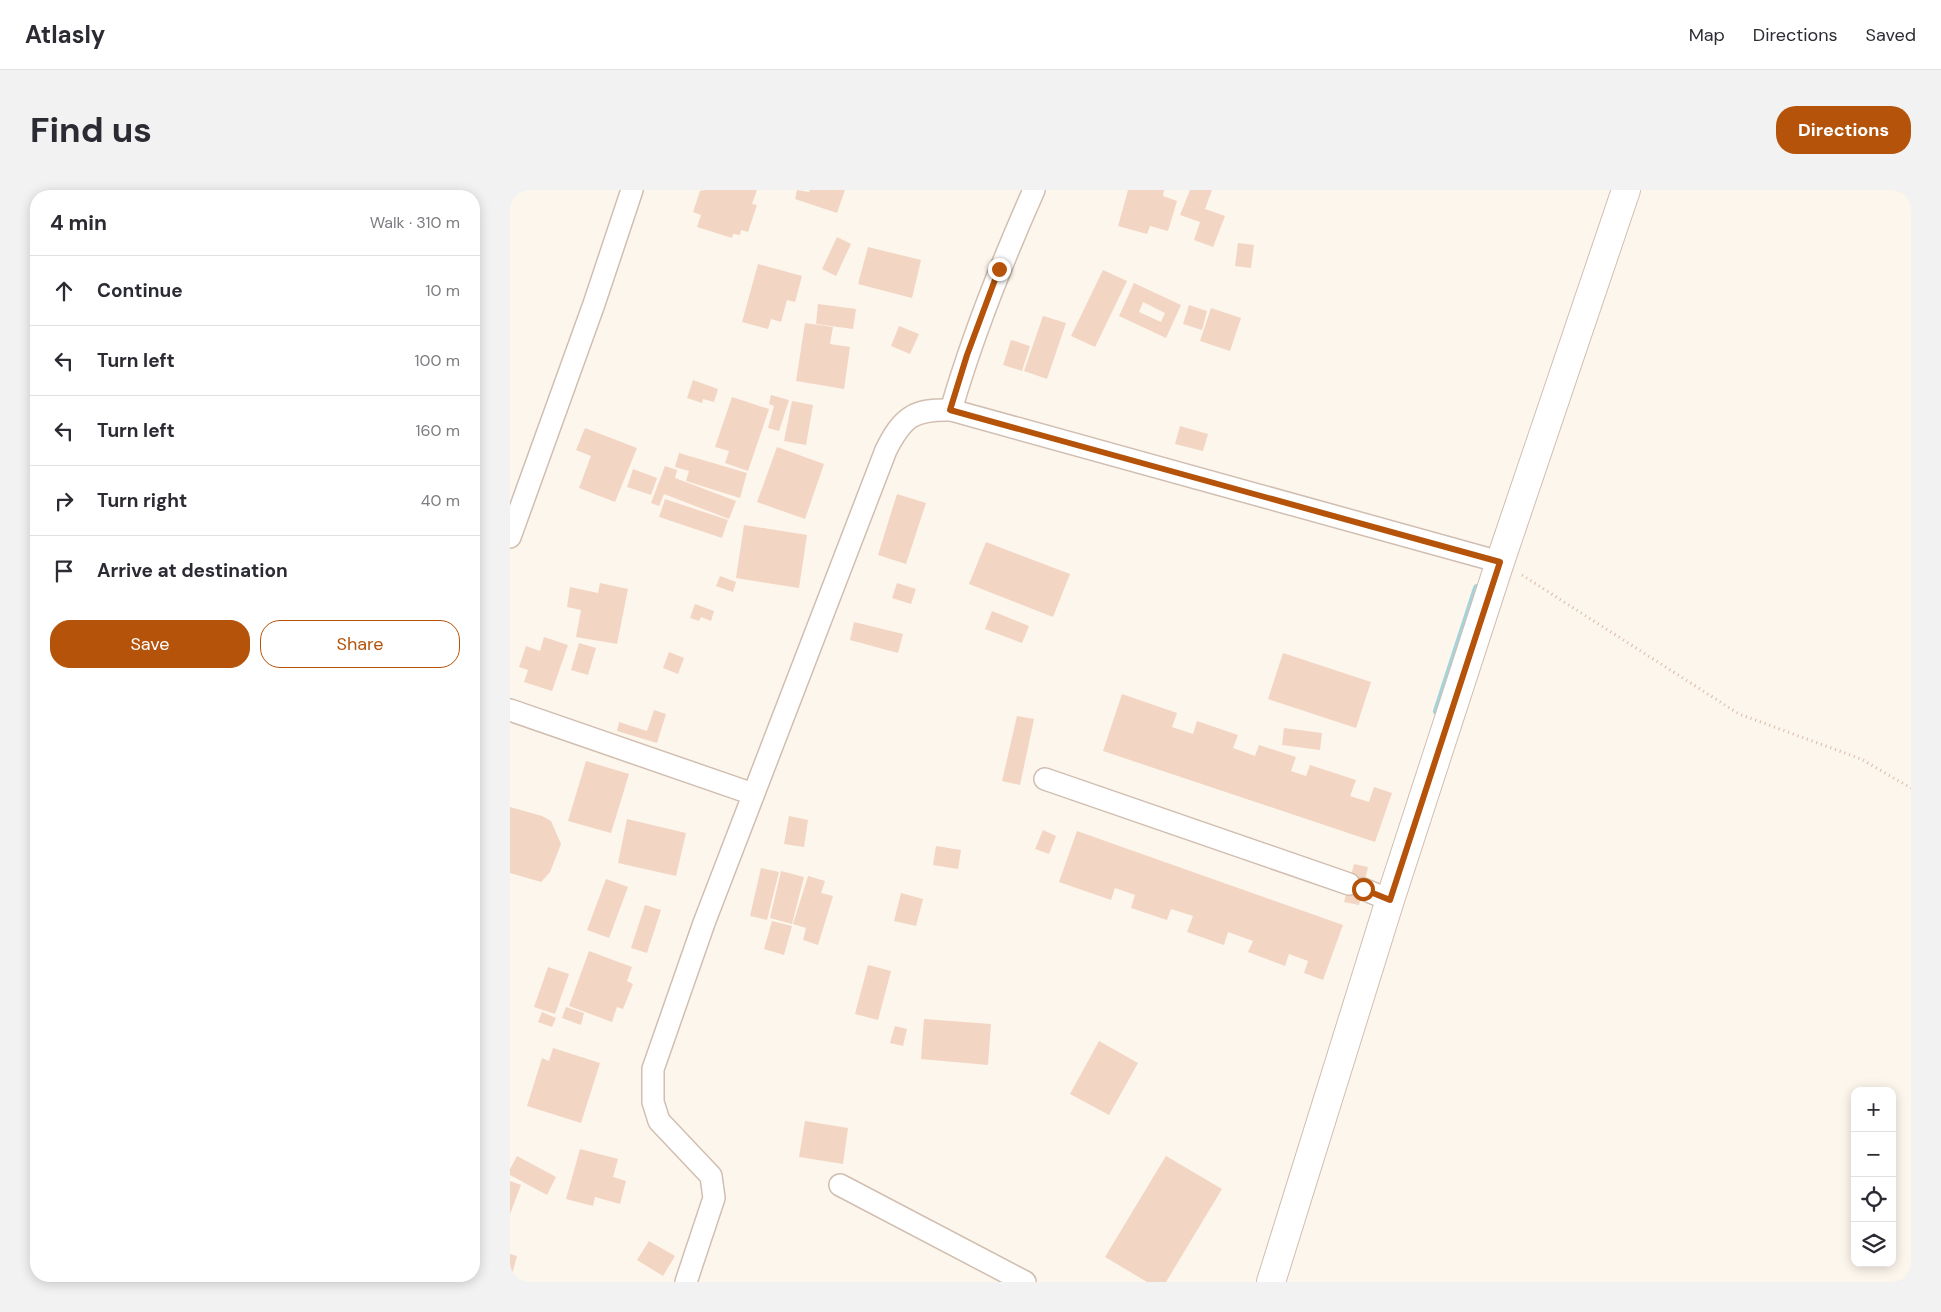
<!DOCTYPE html>
<meta charset="utf-8">
<style>
body{margin:0;font-family:"DM Sans",sans-serif;background:#f2f2f3;color:#2b2b33}
.controls{position:absolute;right:15px;bottom:15px;display:grid;overflow:hidden;border-radius:10px;box-shadow:0 2px 12px #0003}
.controls button{width:45px;height:45px;display:grid;place-items:center;padding:0;border:0;border-bottom:1px solid #e1e1e2;background:#fff;color:#2b2b33;font:25px sans-serif}
.stop{position:absolute;width:15px;height:15px;margin:-11px;border:4px solid #b45309;border-radius:50%;background:#fff}
.stop.end{background:#b45309;border-color:#fff;box-shadow:0 1px 5px #0008}
.list{margin:0;padding:0;list-style:none}
h2{display:flex;justify-content:space-between;align-items:center;height:65px;margin:0;padding:0 20px;font-size:21px}
h2 small{font-size:16px;font-weight:400;color:#7c7c81}
.list li{display:grid;grid-template-columns:32px 1fr auto;gap:15px;align-items:center;box-sizing:border-box;height:70px;padding:0 20px;border-top:1px solid #e1e1e2}
.list b{display:block;font-size:19px;white-space:nowrap}
.list em{font-size:16px;font-style:normal;color:#7c7c81}
.actions{display:flex;gap:10px;padding:15px 20px}
.actions a{flex:1;padding:11px 0;border:1px solid #b45309;border-radius:20px;text-align:center;font-size:18px;color:#b45309}
.actions .main{background:#b45309;color:#fff}
.icon{flex:none;width:28px;height:28px;fill:none;stroke:currentColor;stroke-width:2;stroke-linecap:round;stroke-linejoin:round}
.map{position:relative;flex:none;width:1401px;height:1092px;overflow:hidden;border-radius:20px}
header{display:flex;align-items:center;gap:30px;box-sizing:border-box;height:70px;padding:0 25px;background:#fff;border-bottom:1px solid #e1e1e2}
header strong{font-size:24px}
nav{display:flex;gap:28px;margin-inline-start:auto;font-size:18px}
.intro{display:flex;align-items:center;justify-content:space-between;box-sizing:border-box;height:120px;padding:0 30px}
h1{margin:0;font-size:35px}
.button{padding:12px 22px;border-radius:20px;background:#b45309;color:#fff;font-size:18px;font-weight:700}
main{display:flex;gap:30px;padding:0 30px}
aside{flex:1;background:#fff;border-radius:20px;box-shadow:0 2px 12px #0003}
.map>svg:first-child{display:block}
</style>
<header>
<strong>Atlasly</strong>
<nav><a>Map</a><a>Directions</a><a>Saved</a></nav>
</header>
<div class="intro"><h1>Find us</h1><a class="button">Directions</a></div>
<main>
<aside>
<h2>4 min<small>Walk · 310 m</small></h2>
<ul class="list">
<li><svg class="icon" aria-label="ahead" viewBox="0 0 24 24"><path d="M12 20V5M6 11l6-6 6 6"/></svg><div><b>Continue</b></div><em>10 m</em></li>
<li><svg class="icon" aria-label="left" viewBox="0 0 24 24"><path d="M17 20v-9H6M10 6l-5 5 5 5"/></svg><div><b>Turn left</b></div><em>100 m</em></li>
<li><svg class="icon" aria-label="left" viewBox="0 0 24 24"><path d="M17 20v-9H6M10 6l-5 5 5 5"/></svg><div><b>Turn left</b></div><em>160 m</em></li>
<li><svg class="icon" aria-label="right" viewBox="0 0 24 24"><path d="M7 20v-9h11M14 6l5 5-5 5"/></svg><div><b>Turn right</b></div><em>40 m</em></li>
<li><svg class="icon" aria-label="arrive" viewBox="0 0 24 24"><path d="M6 21V4h12l-3 4 3 4H6"/></svg><div><b>Arrive at destination</b></div></li>
</ul>
<div class="actions"><a class="main">Save</a><a>Share</a></div>
</aside>
<div class="map">
<svg width="1401" height="1092" viewBox="0 0 1401 1092">
<rect width="100%" height="100%" fill="#fdf6ec"/>
<g fill="none" stroke-linecap="round" stroke-linejoin="round">
<polyline stroke="#a5d3da" stroke-width="8" points="927,521 967,398"/>
</g>
<g fill="#f3d5c3" fill-rule="evenodd">
<polygon points="195,0 247,0 242,14 247,15 238,42 231,40 230,45 223,44 222,48 187,37 191,25 183,22 190,1"/>
<polygon points="287,0 299,2 300,0 335,0 327,23 285,9"/>
<polygon points="618,0 654,0 653,6 667,11 658,41 640,36 637,44 608,36"/>
<polygon points="680,0 702,0 695,19 715,26 703,57 684,50 690,32 670,25"/>
<polygon points="327,47 341,54 326,86 312,79"/>
<polygon points="728,53 744,55 741,78 725,76"/>
<polygon points="358,57 411,70 402,108 348,94"/>
<polygon points="248,74 292,86 285,112 277,110 271,132 261,129 258,139 232,132"/>
<polygon points="593,80 617,91 585,157 561,146"/>
<path d="M624 93 671 115 656 148 609 126ZM633 112 655 123 651 132 629 122Z"/>
<polygon points="308,114 346,119 343,139 306,134"/>
<polygon points="679,115 697,121 692,140 673,134"/>
<polygon points="701,118 731,128 720,161 690,151"/>
<polygon points="533,126 556,133 537,189 514,181"/>
<polygon points="295,133 323,137 320,154 340,157 334,199 286,191"/>
<polygon points="389,136 409,144 400,164 381,156"/>
<polygon points="501,150 520,156 512,181 493,175"/>
<polygon points="183,190 208,199 204,212 193,209 192,213 177,208"/>
<polygon points="261,205 279,210 269,241 258,238 264,216 259,214"/>
<polygon points="222,207 259,219 238,281 215,273 219,261 205,257"/>
<polygon points="282,211 303,215 296,255 274,251"/>
<polygon points="670,236 698,244 693,261 665,254"/>
<polygon points="75,238 127,258 105,312 69,298 81,266 66,260"/>
<polygon points="267,257 314,274 295,329 247,312"/>
<polygon points="169,263 237,283 230,308 176,291 179,281 165,277"/>
<polygon points="155,276 167,280 165,288 226,311 219,329 154,304 149,316 141,313"/>
<polygon points="123,279 147,288 141,305 117,297"/>
<polygon points="387,304 416,313 396,374 368,365"/>
<polygon points="155,309 218,330 212,348 149,327"/>
<polygon points="234,335 297,345 289,398 226,388"/>
<polygon points="476,352 560,384 543,427 459,394"/>
<polygon points="210,386 226,392 223,402 206,396"/>
<polygon points="90,393 118,399 107,454 66,447 71,420 57,417 60,397 88,403"/>
<polygon points="387,393 406,399 401,414 382,408"/>
<polygon points="185,414 204,421 201,431 191,427 189,431 180,428"/>
<polygon points="482,421 519,436 512,453 475,439"/>
<polygon points="344,432 393,444 388,463 340,450"/>
<polygon points="34,447 58,455 42,501 14,492 18,480 9,477 16,456 30,461"/>
<polygon points="69,453 86,458 78,485 61,480"/>
<polygon points="159,462 174,468 168,484 153,478"/>
<polygon points="773,463 861,492 846,538 758,509"/>
<polygon points="612,504 667,523 662,537 683,544 687,531 728,545 723,558 745,566 749,555 786,567 781,581 796,586 800,575 846,590 840,606 859,612 864,597 882,603 865,652 593,561"/>
<polygon points="144,520 156,524 147,553 107,541 109,532 137,541"/>
<polygon points="507,526 524,529 510,595 492,591"/>
<polygon points="774,538 812,543 810,560 772,555"/>
<polygon points="76,571 119,584 101,643 58,631"/>
<polygon points="0,617 32,626 41,631 51,654 40,682 31,692 0,683"/>
<polygon points="279,626 298,630 294,657 274,654"/>
<polygon points="117,629 176,643 166,686 108,673"/>
<polygon points="533,640 546,646 539,664 525,659"/>
<polygon points="567,641 833,735 813,790 794,783 798,771 779,764 775,776 738,762 743,751 718,742 714,755 677,742 683,726 661,719 657,730 621,718 625,705 605,698 601,710 549,692"/>
<polygon points="426,656 451,660 448,679 423,675"/>
<polygon points="844,674 858,677 849,715 834,712"/>
<polygon points="251,678 269,682 257,730 240,726"/>
<polygon points="271,681 294,687 282,734 260,728"/>
<polygon points="298,686 315,691 311,703 323,706 308,755 293,750 296,738 283,734"/>
<polygon points="96,689 118,697 99,748 77,740"/>
<polygon points="391,703 413,709 406,736 384,731"/>
<polygon points="135,715 151,720 137,763 121,758"/>
<polygon points="262,731 282,736 274,765 254,759"/>
<polygon points="79,761 122,777 117,791 123,794 113,819 107,817 102,832 59,816"/>
<polygon points="358,775 381,781 368,830 345,824"/>
<polygon points="38,777 59,784 45,824 24,817"/>
<polygon points="56,817 74,823 71,835 52,828"/>
<polygon points="32,822 46,828 42,837 28,832"/>
<polygon points="414,829 481,834 478,875 411,869"/>
<polygon points="385,836 397,839 393,856 380,853"/>
<polygon points="589,851 628,873 599,925 560,904"/>
<polygon points="43,858 90,873 71,933 17,916 32,868 39,871"/>
<polygon points="295,931 338,938 333,974 289,967"/>
<polygon points="70,959 108,969 103,987 116,991 110,1014 85,1007 83,1016 56,1009"/>
<polygon points="7,966 46,987 37,1005 0,985 0,979"/>
<polygon points="656,966 712,999 656,1092 637,1092 595,1067"/>
<polygon points="0,991 11,995 0,1024"/>
<polygon points="139,1051 165,1066 153,1086 127,1070"/>
<polygon points="0,1064 7,1066 1,1088 0,1088"/>
</g>
<g fill="none" stroke-linecap="round" stroke-linejoin="round">
<g stroke="#d1beb0" stroke-width="24">
<g id="minor">
<path d="M441 220C463 144 492 72 524 0"/>
<polyline points="0,347 84,114 122,0"/>
<polyline points="0,520 243,604"/>
<polyline points="535,589 839,694"/>
<polyline points="853,699 880,710"/>
<polyline points="330,995 515,1092"/>
<path d="M176 1092 204 1008 201 986 149 931 143 912V879L194 733 376 260C393 227 403 219 441 220L990 372"/>
</g>
</g>
<g stroke="#d1beb0" stroke-width="30">
<polyline id="tertiary" points="761,1092 880,710 990,372 1116,0"/>
</g>
<polyline stroke="#d9b8a5" stroke-width="3" stroke-dasharray="1 4" stroke-linecap="butt" points="1012,385 1229,524 1351,569 1401,598"/>
<use href="#minor" stroke="#fff" stroke-width="21"/>
<use href="#tertiary" stroke="#fff" stroke-width="28"/>
</g>
<g fill="none" stroke-linecap="round" stroke-linejoin="round">
<polyline stroke="#b45309" stroke-width="6" points="489,79 457,165 440,220 990,372 880,710 853,699"/>
</g>
</svg>
<div class="controls">
<button>+</button>
<button>−</button>
<button><svg class="icon" aria-label="locate" viewBox="0 0 24 24"><circle cx="12" cy="12" r="6"/><path d="M12 2v4M12 18v4M2 12h4M18 12h4"/></svg></button>
<button><svg class="icon" aria-label="layers" viewBox="0 0 24 24"><path d="M12 4l9 5-9 5-9-5zM3 14l9 5 9-5"/></svg></button>
</div>
<div class="stop" style="left:853px;top:699px"></div>
<div class="stop end" style="left:489px;top:79px"></div>
</div>
</main>
